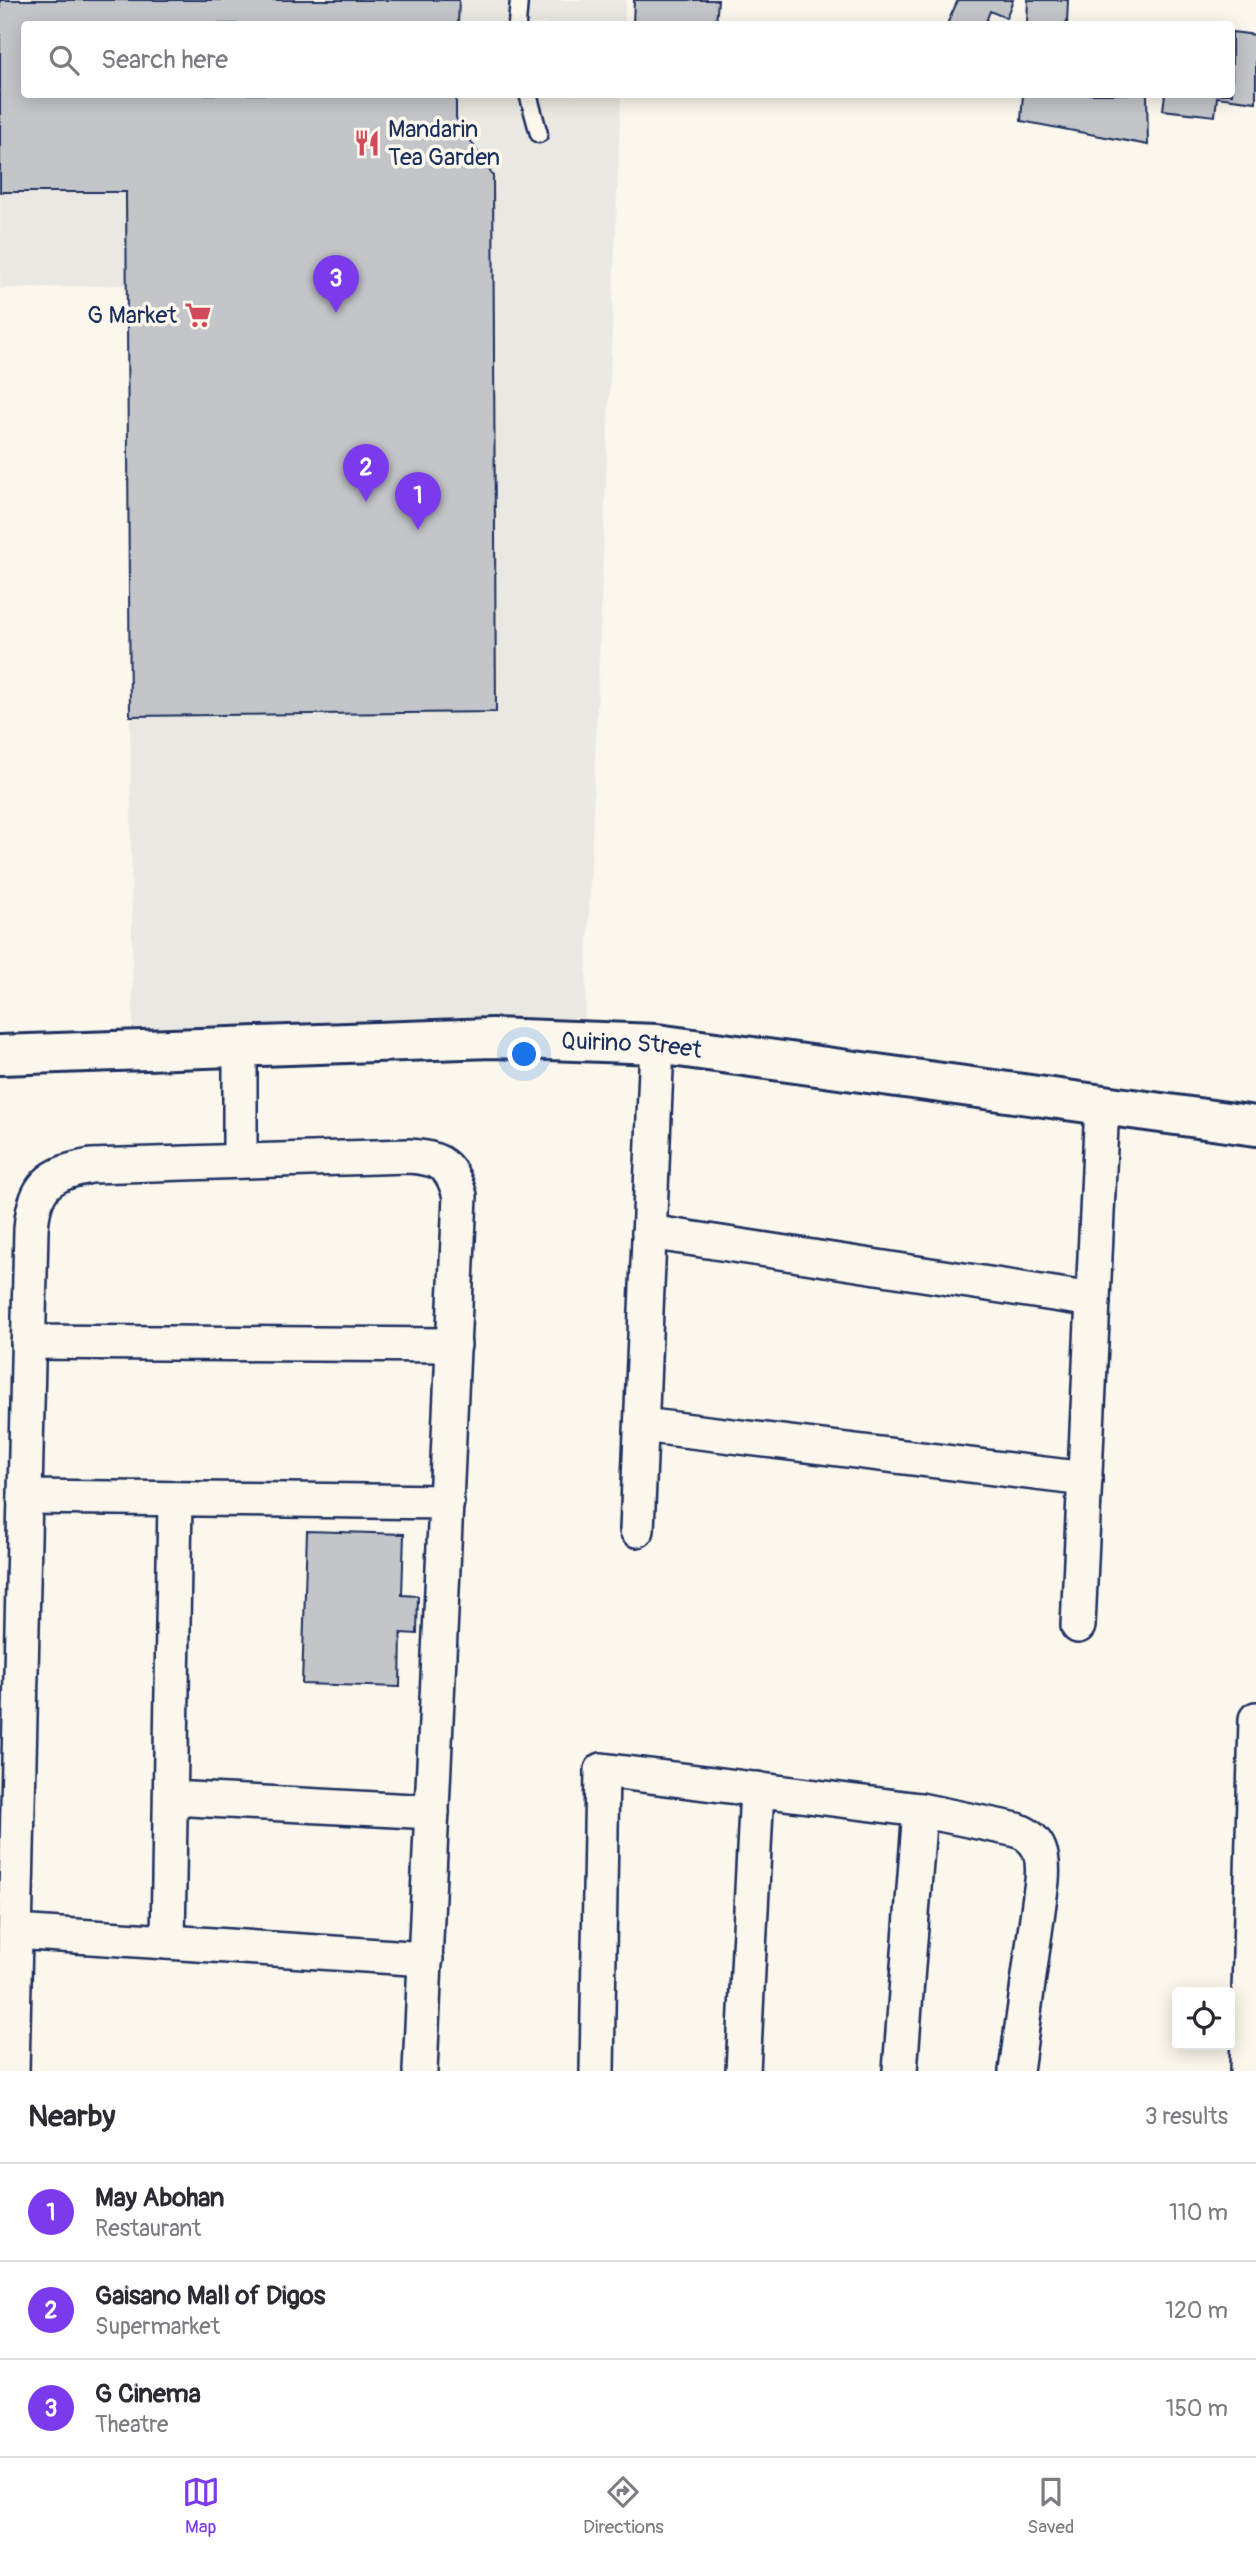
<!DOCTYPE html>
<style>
body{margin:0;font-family:Pangolin,sans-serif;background:#f7f7f7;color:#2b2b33}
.controls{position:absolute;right:21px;bottom:21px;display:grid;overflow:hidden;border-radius:7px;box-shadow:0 4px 18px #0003}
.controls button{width:63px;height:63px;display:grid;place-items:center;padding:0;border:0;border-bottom:2px solid #e1e1e2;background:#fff;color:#2b2b33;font:35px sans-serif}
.you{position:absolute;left:525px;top:1055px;width:24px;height:24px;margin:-18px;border:5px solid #fff;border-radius:50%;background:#1a73e8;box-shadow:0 0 0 10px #1a73e833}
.badge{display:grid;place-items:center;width:46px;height:46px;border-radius:50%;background:#7c3aed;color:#fff;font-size:23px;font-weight:700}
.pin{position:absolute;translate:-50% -58px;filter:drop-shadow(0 2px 4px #0008)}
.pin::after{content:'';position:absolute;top:37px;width:24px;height:21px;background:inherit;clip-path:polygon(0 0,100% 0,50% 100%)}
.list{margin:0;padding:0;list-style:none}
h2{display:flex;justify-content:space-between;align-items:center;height:91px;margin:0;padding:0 28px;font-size:30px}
h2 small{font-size:23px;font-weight:400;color:#7c7c81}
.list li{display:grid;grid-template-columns:46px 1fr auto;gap:21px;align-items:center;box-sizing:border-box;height:98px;padding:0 28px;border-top:2px solid #e1e1e2}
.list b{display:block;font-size:26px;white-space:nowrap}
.list p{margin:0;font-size:23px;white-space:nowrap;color:#7c7c81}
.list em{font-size:23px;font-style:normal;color:#7c7c81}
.icon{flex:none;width:38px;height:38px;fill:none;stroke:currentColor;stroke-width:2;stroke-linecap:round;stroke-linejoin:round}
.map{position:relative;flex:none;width:1256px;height:2071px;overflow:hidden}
.search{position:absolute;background:#fff;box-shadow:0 4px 18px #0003;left:21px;right:21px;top:21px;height:77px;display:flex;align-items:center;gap:18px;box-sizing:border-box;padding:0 24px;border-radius:7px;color:#7c7c81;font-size:26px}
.sheet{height:385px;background:#fff}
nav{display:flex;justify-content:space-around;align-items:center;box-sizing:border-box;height:98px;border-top:2px solid #e1e1e2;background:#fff;font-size:19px;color:#7c7c81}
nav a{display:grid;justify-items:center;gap:4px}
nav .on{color:#7c3aed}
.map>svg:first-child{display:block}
</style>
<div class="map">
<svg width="1256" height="2071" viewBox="0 0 1256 2071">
<rect width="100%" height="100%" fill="#fbf7ec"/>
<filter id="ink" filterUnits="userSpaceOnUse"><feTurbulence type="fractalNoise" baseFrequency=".0143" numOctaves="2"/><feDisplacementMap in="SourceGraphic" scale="14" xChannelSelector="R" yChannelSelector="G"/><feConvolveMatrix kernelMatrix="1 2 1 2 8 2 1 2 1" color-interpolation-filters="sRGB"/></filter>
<g filter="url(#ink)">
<polygon fill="#eae8e2" points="0,0 626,0 624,24 24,24 24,94 621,95 585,1018 361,1022 133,1036 126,285 0,289"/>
<g fill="#c3c5c9" stroke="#1b2f5e" stroke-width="2">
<polygon points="0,0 459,0 458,24 24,24 24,94 456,94 456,118 493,176 496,712 130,716 126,192 0,192"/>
<polygon points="634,0 718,0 716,24 633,24"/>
<polygon points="958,0 1013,0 1006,18 990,11 985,24 947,24"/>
<polygon points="1028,0 1068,0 1067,24 1027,24"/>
<polygon points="1232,32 1256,35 1256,102 1217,97 1215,116 1163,110 1165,94 1232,94"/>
<polygon points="1023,94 1147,94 1148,145 1021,121"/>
<polygon points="307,1531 404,1534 402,1595 418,1596 417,1634 401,1633 400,1687 302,1684"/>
</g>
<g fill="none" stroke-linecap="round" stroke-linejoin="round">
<g stroke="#1b2f5e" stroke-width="21">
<g id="service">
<polyline points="517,24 519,0"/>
<polyline points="528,94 539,134"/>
</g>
</g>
<g stroke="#1b2f5e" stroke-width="38">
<g id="minor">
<polyline points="240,1047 240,1161"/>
<polyline points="649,1232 1093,1300"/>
<polyline points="28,1342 454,1345"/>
<polyline points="642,1425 1085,1479"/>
<polyline points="25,1497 447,1502"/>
<polyline points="637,1530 657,1044"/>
<polyline points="1078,1626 1102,1104"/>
<polyline points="171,1798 432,1812"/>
<path d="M920 1810 1017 1830C1041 1839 1044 1857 1042 1881L1016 2071"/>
<polyline points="15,1932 426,1959"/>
<polyline points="168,1942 175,1499"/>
<path d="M12 2071 31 1229C34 1186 49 1173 91 1166L408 1156C440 1158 451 1164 460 1196L420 2071"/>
<polyline points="597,2071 602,1770 920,1810 900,2071"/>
<polyline points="743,2071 757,1789"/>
<polyline points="1247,2071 1256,1719"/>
</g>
</g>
<g stroke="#1b2f5e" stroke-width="44">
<g id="tertiary">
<path id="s1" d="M0 1055 492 1038 657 1044 1256 1126"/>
</g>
</g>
<use href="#service" stroke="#fbf7ec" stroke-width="16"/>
<use href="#minor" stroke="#fbf7ec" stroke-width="33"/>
<use href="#tertiary" stroke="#fbf7ec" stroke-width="38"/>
</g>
</g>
<defs>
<g id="restaurant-bare" transform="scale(2.1)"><path d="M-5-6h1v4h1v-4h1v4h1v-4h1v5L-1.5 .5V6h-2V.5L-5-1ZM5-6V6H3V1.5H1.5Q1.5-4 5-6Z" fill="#d1495b" stroke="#fbf7ec" stroke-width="2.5" paint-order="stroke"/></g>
<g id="supermarket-bare" transform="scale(2.1)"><path d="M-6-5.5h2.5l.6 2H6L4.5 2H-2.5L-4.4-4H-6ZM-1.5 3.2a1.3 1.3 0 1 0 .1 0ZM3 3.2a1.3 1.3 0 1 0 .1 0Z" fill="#d1495b" stroke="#fbf7ec" stroke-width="2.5" paint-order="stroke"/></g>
</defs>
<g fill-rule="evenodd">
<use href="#restaurant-bare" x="367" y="143"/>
<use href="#supermarket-bare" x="198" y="315"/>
</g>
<g text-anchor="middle" stroke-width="7" stroke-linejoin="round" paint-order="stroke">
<g font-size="24" fill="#1b2f5e" stroke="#fbf7ec" text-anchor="start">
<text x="388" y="137">Mandarin<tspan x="388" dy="28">Tea Garden</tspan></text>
<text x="177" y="323" text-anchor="end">G Market</text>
</g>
<g font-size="24" fill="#1b2f5e" stroke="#fbf7ec">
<text dy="8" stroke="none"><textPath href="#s1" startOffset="632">Quirino Street</textPath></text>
</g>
</g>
</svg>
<div class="controls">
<button><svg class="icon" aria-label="locate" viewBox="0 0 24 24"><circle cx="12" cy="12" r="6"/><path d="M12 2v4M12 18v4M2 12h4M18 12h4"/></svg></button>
</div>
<div class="you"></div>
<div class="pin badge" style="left:418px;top:530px">1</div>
<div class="pin badge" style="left:366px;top:502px">2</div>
<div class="pin badge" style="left:336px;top:313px">3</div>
<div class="search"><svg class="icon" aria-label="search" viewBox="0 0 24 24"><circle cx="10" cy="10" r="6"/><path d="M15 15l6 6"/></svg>Search here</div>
</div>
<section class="sheet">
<h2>Nearby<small>3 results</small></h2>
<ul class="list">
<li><span class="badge">1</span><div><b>May Abohan</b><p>Restaurant</p></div><em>110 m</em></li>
<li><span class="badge">2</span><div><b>Gaisano Mall of Digos</b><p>Supermarket</p></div><em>120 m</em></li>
<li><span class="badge">3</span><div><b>G Cinema</b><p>Theatre</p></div><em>150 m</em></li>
</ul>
</section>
<nav>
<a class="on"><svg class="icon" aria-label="map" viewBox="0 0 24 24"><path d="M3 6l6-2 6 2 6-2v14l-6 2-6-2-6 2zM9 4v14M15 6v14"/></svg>Map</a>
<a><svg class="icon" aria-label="directions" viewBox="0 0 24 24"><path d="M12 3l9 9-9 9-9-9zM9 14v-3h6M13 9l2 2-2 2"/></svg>Directions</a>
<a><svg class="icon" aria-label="saved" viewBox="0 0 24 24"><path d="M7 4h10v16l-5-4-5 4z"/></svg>Saved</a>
</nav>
